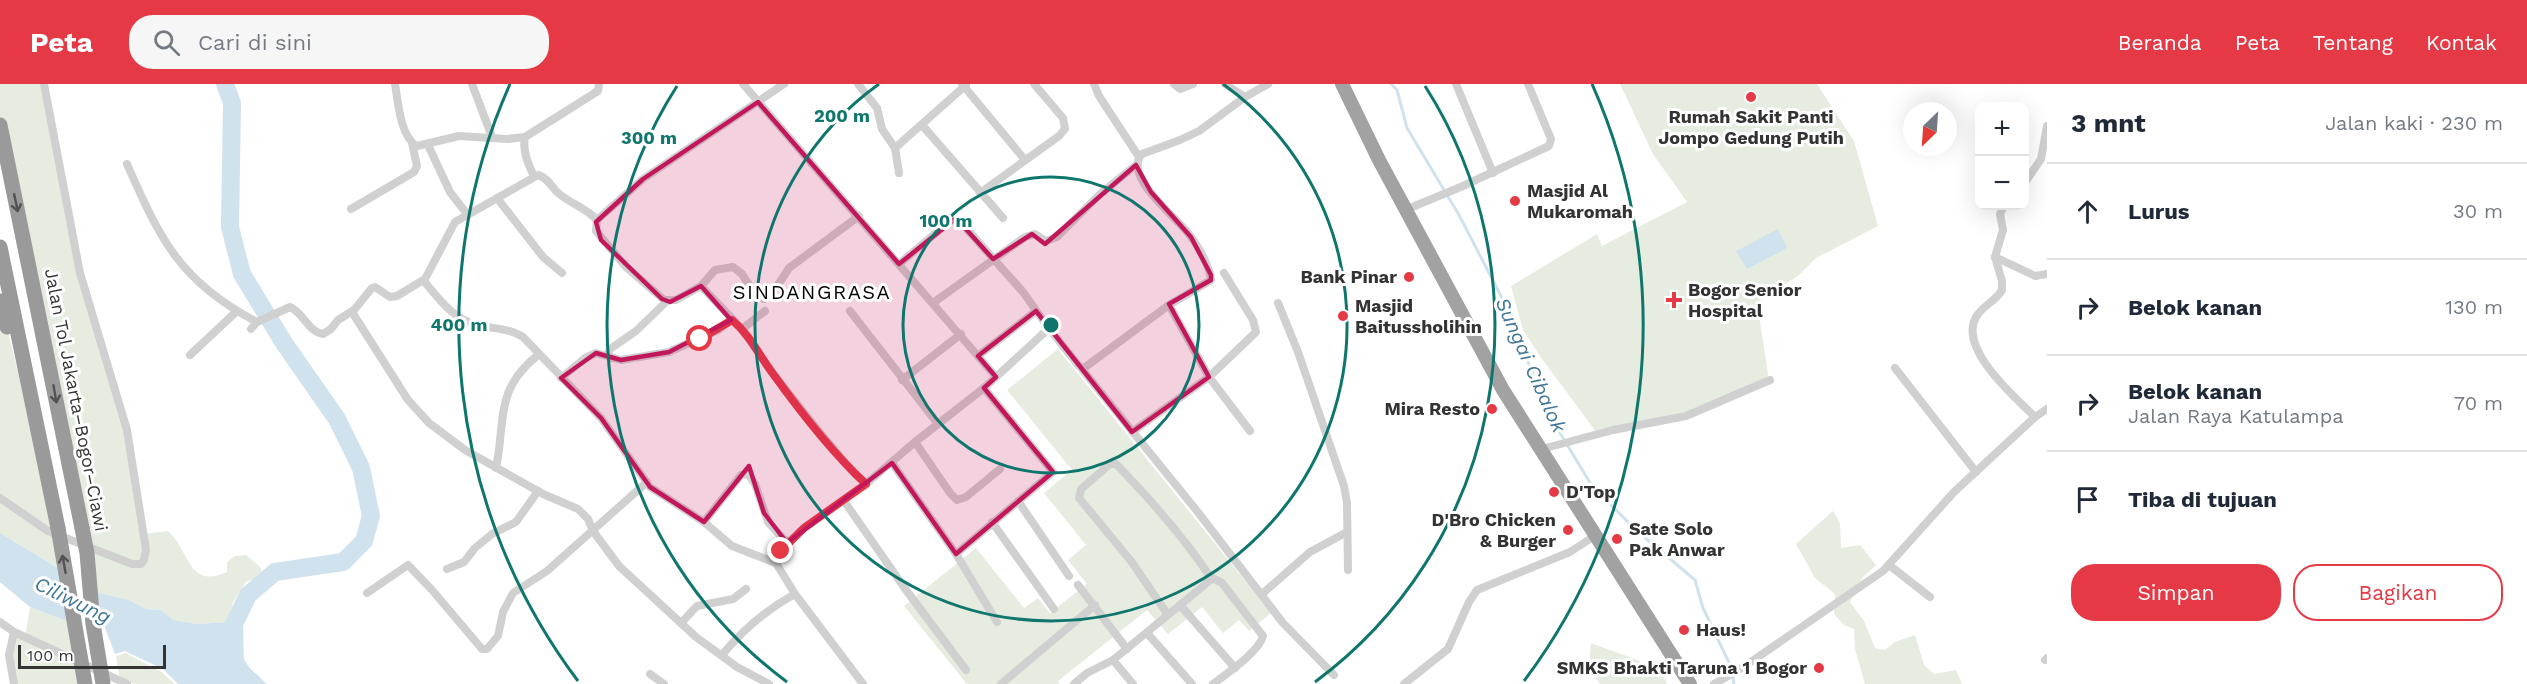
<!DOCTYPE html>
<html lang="id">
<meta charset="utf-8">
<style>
body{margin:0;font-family:"Work Sans",sans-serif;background:#f6f6f7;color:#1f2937}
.controls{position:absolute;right:18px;top:18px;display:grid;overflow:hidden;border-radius:12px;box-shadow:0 6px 24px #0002}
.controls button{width:54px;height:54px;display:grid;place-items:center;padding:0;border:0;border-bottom:2px solid #e0e1e3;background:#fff;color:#1f2937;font:30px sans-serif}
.compass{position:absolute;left:1903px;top:18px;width:54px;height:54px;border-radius:50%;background:#fff;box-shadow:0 6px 24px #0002;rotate:205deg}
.scale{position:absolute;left:18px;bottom:15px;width:148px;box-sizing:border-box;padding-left:6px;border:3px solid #333;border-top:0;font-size:16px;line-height:21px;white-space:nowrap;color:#333;-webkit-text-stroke:4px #fff;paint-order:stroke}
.stop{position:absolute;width:18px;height:18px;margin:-14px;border:4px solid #e63946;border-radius:50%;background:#fff}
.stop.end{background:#e63946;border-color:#fff;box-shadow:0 2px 6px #0008}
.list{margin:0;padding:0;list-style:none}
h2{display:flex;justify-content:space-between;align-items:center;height:78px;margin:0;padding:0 24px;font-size:26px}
h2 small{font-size:20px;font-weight:400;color:#747a83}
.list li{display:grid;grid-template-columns:39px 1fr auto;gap:18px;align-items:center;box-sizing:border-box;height:96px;padding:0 24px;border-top:2px solid #e0e1e3}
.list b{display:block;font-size:22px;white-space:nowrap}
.list p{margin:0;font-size:20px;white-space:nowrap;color:#747a83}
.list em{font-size:20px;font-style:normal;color:#747a83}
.actions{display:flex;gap:12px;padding:18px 24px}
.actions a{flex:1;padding:14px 0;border:2px solid #e63946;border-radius:24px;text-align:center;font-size:21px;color:#e63946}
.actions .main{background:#e63946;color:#fff}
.icon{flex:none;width:33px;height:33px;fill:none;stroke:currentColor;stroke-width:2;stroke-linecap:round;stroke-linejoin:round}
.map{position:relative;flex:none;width:2047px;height:600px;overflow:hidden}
header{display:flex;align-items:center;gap:36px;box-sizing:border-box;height:84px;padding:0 30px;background:#e63946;color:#fff}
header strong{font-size:28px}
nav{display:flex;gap:33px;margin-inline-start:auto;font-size:21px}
.search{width:420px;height:54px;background:#f6f6f7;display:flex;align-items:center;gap:15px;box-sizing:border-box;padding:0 21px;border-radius:24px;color:#747a83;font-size:22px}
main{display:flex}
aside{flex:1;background:#fff}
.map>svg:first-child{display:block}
</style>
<header>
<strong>Peta</strong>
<div class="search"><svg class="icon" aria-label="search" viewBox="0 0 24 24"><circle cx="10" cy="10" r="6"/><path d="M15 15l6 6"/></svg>Cari di sini</div>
<nav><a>Beranda</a><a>Peta</a><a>Tentang</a><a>Kontak</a></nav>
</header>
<main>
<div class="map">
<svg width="2047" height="600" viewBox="0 0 2047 600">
<rect width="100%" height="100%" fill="#fff"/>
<g fill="#e6ecdf">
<path d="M0 0H44L80 189 127 348 144 450 168 447C190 467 188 506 227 488V478L235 472 246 471 260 483 263 491 246 498 233 518 228 538 198 540 173 536 161 526 147 525 129 516 91 507 0 41Z"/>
<polygon points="1620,0 1817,0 1854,57 1878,142 1816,174 1798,192 1757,218 1768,290 1766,297 1683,329 1597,349 1542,275 1523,246 1511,202 1597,150 1602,162 1687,118 1653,70"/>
<polygon points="0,217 30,335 66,489 0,449"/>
<polygon points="1058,265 1271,529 1249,547 1239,536 1223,549 1202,523 1168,550 1147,526 1058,597 1060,600 967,600 904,522 976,464 1024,524 1038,514 1050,529 1087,500 1068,476 1086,461 1044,409 1072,386 1007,306"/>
<polygon points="1833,427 1840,439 1841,464 1860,461 1876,481 1863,493 1850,518 1864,537 1875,564 1885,566 1895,558 1915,551 1924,581 1934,590 1956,586 1962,600 1865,600 1855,565 1854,545 1844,541 1834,530 1835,510 1815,494 1796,460"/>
<polygon points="30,523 74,540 85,600 14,600 9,577 14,548 25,553"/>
<path d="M1591 559C1611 568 1662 579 1667 600H1600L1589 584Z"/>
<polygon points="126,569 161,588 175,600 135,600 120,596 116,572"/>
</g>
<g fill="#cfe2ee">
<polygon points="1778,145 1787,164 1747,185 1736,167"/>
<polygon points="0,449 66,489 74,540 30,523 0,498"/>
<path d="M91 507 129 516 147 525 161 526 173 536 198 540 228 538 236 544C241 571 244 583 267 600H178L163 585 125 567 115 570Z"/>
</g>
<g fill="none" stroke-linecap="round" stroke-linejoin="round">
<polyline stroke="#cfe2ee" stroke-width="3" points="1391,0 1397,6 1407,44 1459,131 1500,210 1551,334 1592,402 1636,446 1695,496 1703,524 1732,585 1734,600"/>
<polyline stroke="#cfe2ee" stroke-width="18" points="225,0 232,19 230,143 242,190 284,259 337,335 361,384 371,432 364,457 343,478 275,488 248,511 234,540 235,583 254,600"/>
<g stroke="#d0d0d0" stroke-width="8">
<path d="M395 0C398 17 400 53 417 62L459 52 507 55 525 53 598 7 599 0"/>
<polyline points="472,0 492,53"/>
<polyline points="743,0 996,293"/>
<polyline points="784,0 643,95 597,136 596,147 626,183 664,216 676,216 701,202 742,245 771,287 817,345 853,388 866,400"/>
<polyline points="858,0 877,24 882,45 895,64 899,89"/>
<polyline points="962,0 1025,76"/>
<polyline points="1094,0 1099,12 1139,73"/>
<polyline points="1174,0 1180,5 1193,0"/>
<polyline points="1225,0 1245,13"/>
<polyline points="1456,0 1493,89"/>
<polyline points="922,41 1003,134"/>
<path d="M525 53C522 66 528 80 534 92"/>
<polyline points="428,61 450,108 467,130"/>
<polyline points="895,64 966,1"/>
<path d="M127 80C160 155 180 198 257 238"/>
<polyline points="2024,100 2041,75 2047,42"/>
<polyline points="980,109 1059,52 1065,45 1063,34 1034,0"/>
<polyline points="497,114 543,173 562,189"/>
<path d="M2004 122 2000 130 2003 146 1995 173 2002 197V206C1996 217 1982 222 1976 233 1958 265 2015 313 2035 333"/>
<polyline points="351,125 414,88 417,82 412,59"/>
<polyline points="1405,126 1463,102 1549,62 1551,55 1528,0"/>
<polyline points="1995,173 2035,192 2047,190"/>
<polyline points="899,180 950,137 958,135 1023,208 1050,246"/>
<path d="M424 197C439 215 453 235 477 241 492 245 510 244 523 253L601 334 650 403 704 438 732 462 776 479"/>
<polyline points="701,202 715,186 733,183 742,190 756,212 764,215 772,210 789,184 859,132"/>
<polyline points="933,219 1025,153 1035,150 1046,157 1057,153 1100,110 1136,81"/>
<polyline points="1278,219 1298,268 1344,402 1347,419 1348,486"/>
<polyline points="1169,221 1209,293 1250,347"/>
<polyline points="850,227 938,340"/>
<polyline points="352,228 408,316 429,339 465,366 543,410 578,425 588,435 593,447 619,482 696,553 737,583 769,600"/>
<path d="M251 245 257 238 290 223C304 229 307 247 323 250L331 245 338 236 354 226 372 204 375 203 390 213 397 212 425 195 455 138 538 91C546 93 550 100 556 107 568 119 585 123 597 136"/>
<polyline points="742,245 765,227"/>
<polyline points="190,271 237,227"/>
<polyline points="978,272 1036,227"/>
<polyline points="611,274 608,269 610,265 636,247 667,217"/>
<polyline points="1081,284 1197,427 1283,539 1334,591"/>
<polyline points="1895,284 1976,388"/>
<polyline points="561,294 585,274 596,269 621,276 669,268 718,246 731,236"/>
<polyline points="902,296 961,250"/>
<polyline points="1132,348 1209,293 1256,248 1253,236 1224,189"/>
<polyline points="915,358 950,409 957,416 966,413 1000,385"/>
<polyline points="1542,365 1613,346 1686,332 1770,296"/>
<polyline points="892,379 956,470 1053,388 984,304"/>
<path d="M496 384C506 336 494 306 538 271"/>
<polyline points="0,414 48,447 132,480 141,480 144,476 146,466 127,346 80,189 44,0"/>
<polyline points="844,417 906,506 966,586"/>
<polyline points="1018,417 1069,492"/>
<polyline points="704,438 741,391 748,390 755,400 768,438 787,459"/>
<polyline points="992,438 1054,525"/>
<polyline points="956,470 997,538"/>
<path d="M776 479 783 463 804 444 866 400 915 358 984 304 1046 247H1051L1079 282 1084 284 1169 221 1211 196C1210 182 1197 160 1188 149 1175 132 1122 92 1142 70L1180 56 1199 47 1245 13 1268 0"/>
<polyline points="776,479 795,510 863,600"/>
<polyline points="1889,481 1930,513"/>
<polyline points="447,485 464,478 475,464 492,450 516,438 538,407"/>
<polyline points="1078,501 1127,565"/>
<polyline points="367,509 408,481 432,506 482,565 487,565 498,552 503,528 513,509 547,487 647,398"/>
<polyline points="1262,510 1310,468 1347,448"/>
<polyline points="1180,521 1235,584"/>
<path d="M1168 531 1131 477 1079 414 1081 405 1110 380H1116C1151 416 1183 452 1211 494"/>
<polyline points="0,538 14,548 127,600"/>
<polyline points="681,539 697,522 733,515 746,505"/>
<polyline points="1147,549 1192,600"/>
<path d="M722 571C743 545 766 526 795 510"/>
<polyline points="1113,576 1133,600"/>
<polyline points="2045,576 2047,574"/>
<polyline points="650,590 664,600"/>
<polyline points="14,600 9,571 14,548"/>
<polyline points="1001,600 1095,521"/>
<path d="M1074 600 1087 589 1113 576 1213 494 1222 499 1263 552C1259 568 1226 590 1213 600"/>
<polyline points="1404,600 1448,565 1469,518 1477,506 1570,468 1596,451"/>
<polyline points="1714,600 1742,584 1883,487 1954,408 2035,333 2047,325"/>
</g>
<polyline stroke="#a2a2a2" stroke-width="14" points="1342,0 1379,76 1503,306 1690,600"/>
<g stroke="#9a9a9a" stroke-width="15">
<polyline points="0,41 82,444"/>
<polyline points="0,163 58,444"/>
<polyline points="0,217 7,243"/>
</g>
<g stroke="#9a9a9a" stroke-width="15">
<polyline points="58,444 85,600"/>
<polyline points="82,444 87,469 93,540 103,600"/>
</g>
</g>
<defs><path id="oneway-shaft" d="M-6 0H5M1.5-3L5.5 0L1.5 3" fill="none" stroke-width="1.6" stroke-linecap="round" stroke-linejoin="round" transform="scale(1.5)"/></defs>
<g stroke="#525252">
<use href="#oneway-shaft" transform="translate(16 119) rotate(78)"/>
<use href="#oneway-shaft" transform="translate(55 310) rotate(80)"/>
<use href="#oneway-shaft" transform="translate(64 480) rotate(-100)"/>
</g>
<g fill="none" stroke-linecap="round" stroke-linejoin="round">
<path stroke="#e63946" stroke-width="8" d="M700 255 732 236C749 250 758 269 771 287 799 326 831 368 866 400L804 444 781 467"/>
</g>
<path fill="#c2185b" fill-opacity="0.2" stroke="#c2185b" stroke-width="4.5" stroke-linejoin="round" d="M758 18 899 180 956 134 993 175 1032 150 1045 160 1136 81 1151 108 1191 153 1211 191V196L1169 220 1209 293 1132 348 1036 227 978 272 996 293 984 304 1053 388 956 470 892 379 787 459 764 429 749 382 704 438 650 403 601 334 561 294 596 269 621 276 669 268 731 236 701 202 670 218 662 215 601 156 596 138 643 95Z"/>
<g fill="none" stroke="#0f766e" stroke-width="3">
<circle cx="1051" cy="241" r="148"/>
<path d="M1223 0A296 296 0 1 1 879 0"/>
<path d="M787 598A444 444 0 0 1 677 2M1425 2A444 444 0 0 1 1315 598"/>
<path d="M578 597A592 592 0 0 1 510 0M1592 0A592 592 0 0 1 1524 597"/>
</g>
<g fill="#e63946" stroke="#fff" stroke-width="2">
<circle cx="1751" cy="13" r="6"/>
<circle cx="1515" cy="117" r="6"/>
<circle cx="1409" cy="193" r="6"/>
<path d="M1671 207h6v6h6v6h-6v6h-6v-6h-6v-6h6z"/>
<circle cx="1343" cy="232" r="6"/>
<circle cx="1492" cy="325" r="6"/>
<circle cx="1554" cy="408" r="6"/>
<circle cx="1568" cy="446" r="6"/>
<circle cx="1617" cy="455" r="6"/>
<circle cx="1684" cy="546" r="6"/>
<circle cx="1819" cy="584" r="6"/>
</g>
<g text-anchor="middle" stroke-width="6" stroke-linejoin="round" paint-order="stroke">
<g font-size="18" font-weight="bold" fill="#333" stroke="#fff" text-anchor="start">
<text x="1751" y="39" text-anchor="middle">Rumah Sakit Panti<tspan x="1751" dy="21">Jompo Gedung Putih</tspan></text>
<text x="1527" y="113">Masjid Al<tspan x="1527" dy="21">Mukaromah</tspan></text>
<text x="1397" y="199" text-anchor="end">Bank Pinar</text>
<text x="1688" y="212">Bogor Senior<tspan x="1688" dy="21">Hospital</tspan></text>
<text x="1355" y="228">Masjid<tspan x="1355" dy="21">Baitussholihin</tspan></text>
<text x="1480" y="331" text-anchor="end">Mira Resto</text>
<text x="1566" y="414">D'Top</text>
<text x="1556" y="442" text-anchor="end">D'Bro Chicken<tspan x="1556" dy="21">&amp; Burger</tspan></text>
<text x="1629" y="451">Sate Solo<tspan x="1629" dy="21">Pak Anwar</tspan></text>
<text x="1696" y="552">Haus!</text>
<text x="1807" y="590" text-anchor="end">SMKS Bhakti Taruna 1 Bogor</text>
</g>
<g font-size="18" fill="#333" stroke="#fff">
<text transform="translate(76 316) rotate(79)" y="6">Jalan Tol Jakarta–Bogor–Ciawi</text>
</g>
<g font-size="20" letter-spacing="1.5" fill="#000" stroke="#fff">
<text x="812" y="215">SINDANGRASA</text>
</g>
<g font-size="20" font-style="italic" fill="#3f7597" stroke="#fff">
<text transform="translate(1531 281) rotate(66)" y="7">Sungai Cibalok</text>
<text transform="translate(73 516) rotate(26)" y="7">Ciliwung</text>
</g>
</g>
<circle cx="1051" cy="241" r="9" fill="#0f766e" stroke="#fff" stroke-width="3"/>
<g font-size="18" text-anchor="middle" font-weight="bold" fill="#0f766e" stroke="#fff" stroke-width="6" stroke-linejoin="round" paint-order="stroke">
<text x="842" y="38">200 m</text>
<text x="649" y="60">300 m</text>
<text x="946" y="143">100 m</text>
<text x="459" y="247">400 m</text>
</g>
</svg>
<div class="controls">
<button>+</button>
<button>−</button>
</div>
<svg class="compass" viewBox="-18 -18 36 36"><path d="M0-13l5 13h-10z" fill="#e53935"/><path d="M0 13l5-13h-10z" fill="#747a83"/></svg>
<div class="scale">100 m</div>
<div class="stop" style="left:700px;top:255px"></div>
<div class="stop end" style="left:781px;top:467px"></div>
</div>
<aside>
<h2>3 mnt<small>Jalan kaki · 230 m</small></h2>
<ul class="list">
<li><svg class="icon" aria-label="ahead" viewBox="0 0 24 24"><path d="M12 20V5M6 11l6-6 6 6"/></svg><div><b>Lurus</b></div><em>30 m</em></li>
<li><svg class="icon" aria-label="right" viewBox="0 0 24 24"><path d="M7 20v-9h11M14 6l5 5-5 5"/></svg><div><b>Belok kanan</b></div><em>130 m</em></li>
<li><svg class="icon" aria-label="right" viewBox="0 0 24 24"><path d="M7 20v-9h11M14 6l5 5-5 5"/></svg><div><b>Belok kanan</b><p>Jalan Raya Katulampa</p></div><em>70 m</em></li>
<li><svg class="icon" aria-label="arrive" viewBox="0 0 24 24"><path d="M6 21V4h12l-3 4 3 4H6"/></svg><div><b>Tiba di tujuan</b></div></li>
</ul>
<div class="actions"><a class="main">Simpan</a><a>Bagikan</a></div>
</aside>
</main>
